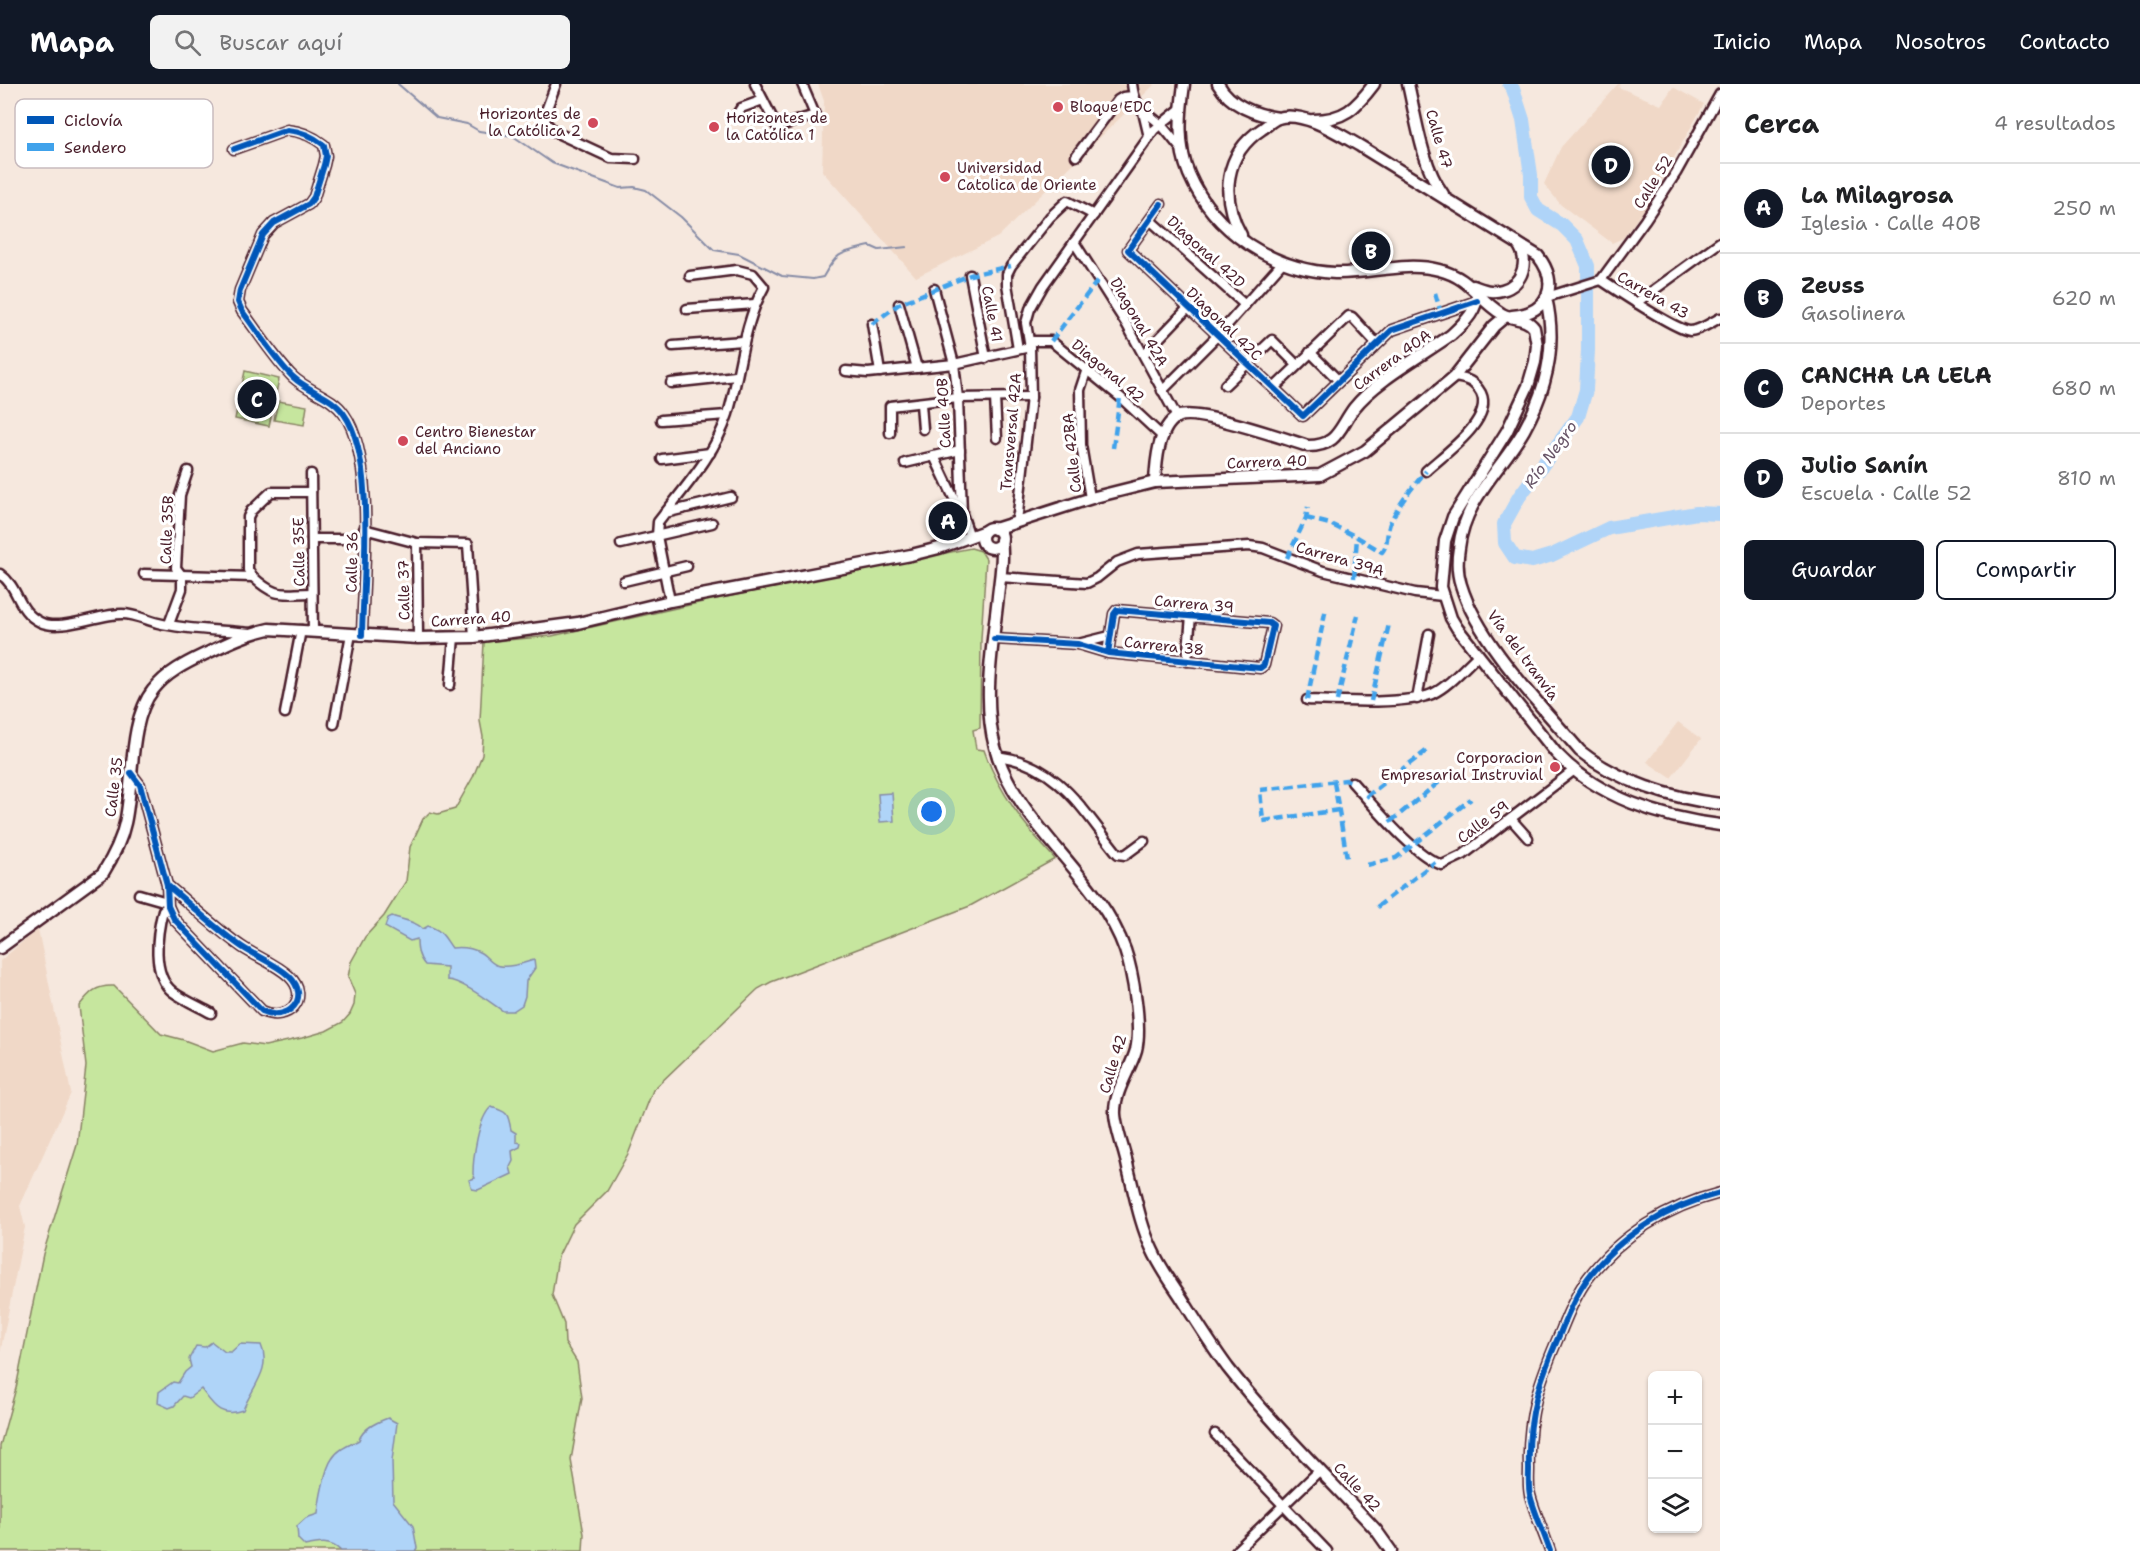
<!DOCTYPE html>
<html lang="es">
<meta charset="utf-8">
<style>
body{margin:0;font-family:"Shantell Sans",sans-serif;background:#f2f2f2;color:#202124}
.controls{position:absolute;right:18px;bottom:18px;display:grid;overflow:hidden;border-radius:9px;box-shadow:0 2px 4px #0004}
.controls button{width:54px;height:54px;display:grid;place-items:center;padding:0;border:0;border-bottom:2px solid #e0e0e0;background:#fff;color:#202124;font:30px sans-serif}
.you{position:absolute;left:932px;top:728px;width:21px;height:21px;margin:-15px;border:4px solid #fff;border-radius:50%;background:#1a73e8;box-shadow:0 0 0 9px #1a73e833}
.badge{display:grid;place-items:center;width:39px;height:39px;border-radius:50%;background:#111827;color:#fff;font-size:20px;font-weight:700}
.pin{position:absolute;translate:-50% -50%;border:3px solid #fff;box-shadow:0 2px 6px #0006}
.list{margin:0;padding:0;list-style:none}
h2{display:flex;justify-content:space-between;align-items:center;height:78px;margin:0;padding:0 24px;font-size:26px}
h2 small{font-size:20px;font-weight:400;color:#757577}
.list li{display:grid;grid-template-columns:39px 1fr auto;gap:18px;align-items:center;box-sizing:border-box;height:90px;padding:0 24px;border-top:2px solid #e0e0e0}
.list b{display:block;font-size:22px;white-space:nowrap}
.list p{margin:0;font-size:20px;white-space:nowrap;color:#757577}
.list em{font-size:20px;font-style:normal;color:#757577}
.actions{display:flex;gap:12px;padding:18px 24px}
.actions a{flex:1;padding:14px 0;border:2px solid #111827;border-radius:9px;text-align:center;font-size:21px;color:#111827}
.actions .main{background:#111827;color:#fff}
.icon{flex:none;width:33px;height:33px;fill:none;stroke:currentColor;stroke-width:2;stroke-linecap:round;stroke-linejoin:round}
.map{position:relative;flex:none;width:1720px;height:1467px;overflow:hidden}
header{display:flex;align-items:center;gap:36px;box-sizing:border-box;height:84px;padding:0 30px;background:#111827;color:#fff}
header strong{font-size:28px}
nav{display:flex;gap:33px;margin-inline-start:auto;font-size:21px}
.search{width:420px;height:54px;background:#f2f2f2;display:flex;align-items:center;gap:15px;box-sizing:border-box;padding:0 21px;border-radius:9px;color:#757577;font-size:22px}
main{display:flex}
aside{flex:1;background:#fff}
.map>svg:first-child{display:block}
</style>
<header>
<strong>Mapa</strong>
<div class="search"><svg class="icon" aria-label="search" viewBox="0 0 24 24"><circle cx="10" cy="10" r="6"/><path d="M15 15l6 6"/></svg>Buscar aquí</div>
<nav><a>Inicio</a><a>Mapa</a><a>Nosotros</a><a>Contacto</a></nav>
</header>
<main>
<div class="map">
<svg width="1720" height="1467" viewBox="0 0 1720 1467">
<rect width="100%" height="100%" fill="#f6e8de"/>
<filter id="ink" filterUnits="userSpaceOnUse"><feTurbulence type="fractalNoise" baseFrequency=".0167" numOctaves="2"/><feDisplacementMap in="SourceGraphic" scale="12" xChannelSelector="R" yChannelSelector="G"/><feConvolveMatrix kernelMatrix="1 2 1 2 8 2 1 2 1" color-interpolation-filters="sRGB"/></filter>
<g filter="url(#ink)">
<g fill="#f0d8c7">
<polygon points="818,0 1155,0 998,153 916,193 822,87 824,17"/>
<polygon points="1618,0 1620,0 1618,3 1661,21 1673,3 1704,20 1648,120 1623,154 1612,159 1561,121 1544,100 1561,63"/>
<polygon points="1678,638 1701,655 1671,694 1647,678"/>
<polygon points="38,845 71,1009 20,1122 25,1143 0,1270 0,877"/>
</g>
<g fill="#c6e69e" stroke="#888264" stroke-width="1.5">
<polygon points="245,287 279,295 269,342 235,335"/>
<polygon points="278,317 307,322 304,341 274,336"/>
<path d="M971 464 981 467 986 475 981 555 980 644 973 646 976 665 984 666C999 709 1025 742 1055 775L970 822 771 898 758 905 653 1006 629 1068 607 1107 574 1140 558 1173 552 1211 564 1240 565 1259 577 1278 582 1314 571 1376 584 1450 583 1467H0V1362L16 1304 43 1170 77 1061 86 982 79 922C90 908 96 901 114 902L161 950 184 956 213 967 243 959 265 962 302 954 326 947 343 938 350 930 354 921 355 910 348 893 351 878 365 853 384 832 406 797 410 763 423 735 430 728 438 730 455 725 473 693 482 671 483 653 480 637 484 558 552 552 716 515Z"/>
</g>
<g fill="#afd4f8" stroke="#878ca6" stroke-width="1.5">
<polygon points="892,709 894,737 880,738 878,710"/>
<path d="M392 832C402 836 416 837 423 845L428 842C442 846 444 853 452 864 461 863 472 864 481 869 488 873 491 881 500 882 511 884 523 879 534 876L535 884 526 897 525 912 522 921 513 927H503C491 919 461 896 447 896V883L425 881C418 873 417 865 417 855L410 857 385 843 388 834Z"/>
<path d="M491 1023C508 1028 508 1029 511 1046L516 1049V1058L521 1059 520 1063 512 1067 513 1077 510 1083 512 1090 478 1106 472 1105 469 1096 475 1094 473 1090C473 1073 478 1035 491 1023Z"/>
<path d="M212 1258 225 1268H231L240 1260 261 1261C272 1285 252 1303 243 1326 220 1334 214 1322 201 1305L189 1314 183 1312 174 1322 169 1324 158 1319 159 1308 173 1298 178 1299 185 1288 191 1283 189 1275 196 1262 205 1263Z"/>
<path d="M388 1334 397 1339 392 1377 393 1417 413 1442 417 1464 415 1467H341C330 1456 318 1459 305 1462L298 1455 297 1442 306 1434 318 1430C319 1418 325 1384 332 1375 338 1365 349 1361 359 1356 363 1344 377 1338 388 1334Z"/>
</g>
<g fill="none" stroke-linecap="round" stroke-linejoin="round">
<path stroke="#878ca6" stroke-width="2" d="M398 0 437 34 467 40 479 47 513 52 552 79 620 104 634 103 646 106 681 133 714 166 739 170 782 192 813 195 823 193C838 166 842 169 870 162L879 166 907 163"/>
<polyline stroke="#afd4f8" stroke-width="14" points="1509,0 1513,5 1523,36 1531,91 1531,113 1538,126 1562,141 1577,156 1588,182 1588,266 1586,306 1578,333 1519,413 1504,440 1505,459 1515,474 1532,477 1552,471 1609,444 1697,429 1720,430"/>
<g stroke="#4a1f2b" stroke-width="13">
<g id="minor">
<polyline points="556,0 544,32 546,39 555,48 611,74 635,75"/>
<polyline points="755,0 777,43 815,31 802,0"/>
<path d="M1132 0C1135 26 1144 25 1160 40 1168 48 1175 58 1182 66"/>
<polyline points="1143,28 1149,53"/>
<polyline points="736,32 741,24 763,16"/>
<path d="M234 65 287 46C300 47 314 53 324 61L326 72 324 81 314 113 309 120 274 139 263 151 240 206 238 218 242 227C257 247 276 277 293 293 309 308 332 312 344 330 376 374 363 496 362 551"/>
<polyline points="1076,72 1118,16 1123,13 1133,12"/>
<polyline points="1161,120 1128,166 1303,332 1392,246 1477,217"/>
<polyline points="1150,136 1245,221"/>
<polyline points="1074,158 1127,241 1177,333"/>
<polyline points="970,191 986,274"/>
<path d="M1601 196C1616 206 1676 246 1690 247 1699 247 1712 238 1720 234"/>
<polyline points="934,205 954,280 958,314 962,430 970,453"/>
<polyline points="1547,213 1601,196 1645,136 1676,89 1720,10"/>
<polyline points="1636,219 1720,158"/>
<polyline points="899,220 917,284"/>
<polyline points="687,225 755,220"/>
<polyline points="872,240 880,288"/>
<polyline points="1029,257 1051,257 1120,313 1163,353"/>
<polyline points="673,262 743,257"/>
<polyline points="1018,265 1007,200 1007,190 1011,182 1050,133 1067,117 1094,131"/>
<polyline points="1310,268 1339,297"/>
<polyline points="1144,270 1190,222"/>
<polyline points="1087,285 1080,306 1081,361 1090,414"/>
<polyline points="846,287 868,289 954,280 1030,263"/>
<polyline points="671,299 736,292"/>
<polyline points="1225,301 1272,256 1297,281"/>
<polyline points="1274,304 1349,232 1352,233 1377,260"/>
<polyline points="1162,307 1219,250 1282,179"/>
<polyline points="995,314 997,354"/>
<polyline points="921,320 923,345"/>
<polyline points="661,336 727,331"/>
<polyline points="890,349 890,322 958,314 1031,313"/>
<polyline points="934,372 960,427"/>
<polyline points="662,375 710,369"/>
<polyline points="905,379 960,366"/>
<path d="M1426 387C1444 370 1494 336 1481 309 1474 297 1468 295 1454 293"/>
<polyline points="311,390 313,547"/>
<polyline points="665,429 731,413"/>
<polyline points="1016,438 1018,429 1031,313 1030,263 1026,239 1030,225 1043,202 1154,46 1180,25"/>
<polyline points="364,445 417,459 468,460 474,553"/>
<polyline points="312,455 364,455"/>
<polyline points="417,459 418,554"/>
<polyline points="621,460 712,439"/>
<path d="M0 490C20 504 16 526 40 538 60 548 98 530 122 530 135 530 146 536 158 539 187 546 220 546 250 549"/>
<path d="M144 490 253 493C277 515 281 509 312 509"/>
<polyline points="253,493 248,486 248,433 251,427 271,408 311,408"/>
<polyline points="1000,493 1087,499 1097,494 1117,478 1138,470 1249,462 1263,464 1323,487 1415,509 1443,512"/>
<polyline points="624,497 687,482"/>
<path d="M670 517 657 452 658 438C684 404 715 371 728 330 741 287 742 243 764 203L753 190 737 186 690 192"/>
<polyline points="169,540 182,505 182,492 176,484 180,411 188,387"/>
<polyline points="994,555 1078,560 1108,569 1260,584 1264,581 1273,542 1269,539 1117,526 1114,530 1108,569"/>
<polyline points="1078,560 1110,552"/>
<polyline points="1187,577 1191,532"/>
<polyline points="450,601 454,553"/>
<polyline points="1417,615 1429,550"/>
<path d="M1307 616C1336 617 1406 621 1432 610 1449 602 1464 584 1478 571"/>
<polyline points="285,629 301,546"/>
<polyline points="334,640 351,550"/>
<path d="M997 672C1059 680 1082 726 1118 770L1125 771 1144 757"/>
<path d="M131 689 140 701 167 801 168 822 174 835 262 927C288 939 312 914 289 892 276 880 257 873 242 863 216 845 192 822 167 801"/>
<path d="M1352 698C1373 721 1413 771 1442 781L1463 771 1573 687"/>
<polyline points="1511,735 1528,754"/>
<polyline points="139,810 167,818"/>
<path d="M168 822 163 826C157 849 151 891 173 908 184 916 198 922 211 929"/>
<polyline points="1215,1350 1327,1467"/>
<polyline points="1236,1467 1320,1386"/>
<path d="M1550 1467C1544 1449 1535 1430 1530 1411 1528 1402 1529 1392 1529 1384 1527 1330 1540 1295 1561 1247 1568 1229 1576 1210 1588 1194 1620 1151 1669 1122 1720 1109"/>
</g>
</g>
<g stroke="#4a1f2b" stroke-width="15">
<g id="major">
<path d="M1184 0C1180 29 1177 62 1189 90 1214 148 1273 186 1335 189 1370 190 1405 177 1439 186 1471 194 1477 215 1502 230 1513 236 1526 233 1534 244L1537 261 1535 278 1528 302 1507 347 1453 433 1445 457 1441 503 1451 534 1457 544 1556 669C1597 713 1662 734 1720 741"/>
<path d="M1218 0C1231 22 1254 30 1278 34"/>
<path d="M1408 0C1416 34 1422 82 1443 110"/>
<path d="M1313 36C1344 36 1356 24 1374 0"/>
<path d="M1241 151C1220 113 1224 70 1262 45 1267 42 1272 36 1278 34 1303 26 1339 50 1360 62L1538 172C1560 200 1549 229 1512 232"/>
<path d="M1473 202C1483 206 1492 209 1502 206 1524 200 1530 175 1517 159"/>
<path d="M1546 214C1557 260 1547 305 1524 346 1501 386 1464 416 1459 464 1457 476 1457 489 1461 501 1478 558 1541 621 1580 667 1619 698 1671 714 1720 720"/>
<path d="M1155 398C1156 379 1158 344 1177 333 1194 323 1285 355 1308 362 1338 362 1339 344 1354 324 1375 297 1423 271 1451 251 1464 239 1479 226 1477 207"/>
<circle cx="992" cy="454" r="10"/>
<polyline points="995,445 1095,413 1155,398 1320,391 1365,367 1454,293 1494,242 1506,232"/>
<path d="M1001 456C1004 475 1000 493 998 512 993 561 982 615 995 663 1015 740 1098 790 1125 866 1133 889 1142 942 1136 966 1130 987 1114 1007 1115 1030 1116 1046 1125 1068 1128 1084 1135 1111 1140 1140 1152 1165 1160 1183 1171 1198 1181 1213 1196 1237 1211 1261 1228 1284 1273 1341 1326 1392 1376 1446L1391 1467"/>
<path d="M0 864 103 789C113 773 121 758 125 739 134 701 128 637 153 606 166 589 186 579 205 570 226 560 246 550 269 545L418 554 474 553 578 539 670 517 911 471 939 464 985 447"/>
</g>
</g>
<use href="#minor" stroke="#fff" stroke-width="8"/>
<use href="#major" stroke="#fff" stroke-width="10"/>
<g stroke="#40a2eb" stroke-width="4.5" stroke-dasharray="9 4.5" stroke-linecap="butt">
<polyline points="1435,209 1441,229"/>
<polyline points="872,240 899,220 970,191 1011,182"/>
<polyline points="1051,257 1099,195"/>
<polyline points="1113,364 1120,313"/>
<path d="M1306 434 1330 440 1357 453 1382 468C1389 460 1386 447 1391 437 1400 418 1413 403 1426 387"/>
<polyline points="1287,474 1306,434 1308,423"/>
<polyline points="1354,494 1357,453"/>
<polyline points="1307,616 1326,524"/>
<polyline points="1337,617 1358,531"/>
<polyline points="1371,617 1389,540"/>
<polyline points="1334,698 1347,774"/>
<polyline points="1366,713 1426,667"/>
<polyline points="1339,726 1263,737 1260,706 1346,696 1352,698"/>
<polyline points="1390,738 1449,690"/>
<polyline points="1367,781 1396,774 1471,715"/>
<polyline points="1377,823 1435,778"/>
</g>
<g stroke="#fff" stroke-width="10">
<g id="cycleway">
<path d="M234 65 287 46C300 47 314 53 324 61L326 72 324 81 314 113 309 120 274 139 263 151 240 206 238 218 242 227C257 247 276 277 293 293 309 308 332 312 344 330 376 374 363 496 362 551"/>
<polyline points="1161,120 1128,166 1303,332 1392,246 1477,217"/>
<polyline points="994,555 1078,560 1108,569 1260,584 1264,581 1273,542 1269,539 1117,526 1114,530 1108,569"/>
<path d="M131 689 140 701 167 801 168 822 174 835 262 927C288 939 312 914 289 892 276 880 257 873 242 863 216 845 192 822 167 801"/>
<path d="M1550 1467C1544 1449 1535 1430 1530 1411 1528 1402 1529 1392 1529 1384 1527 1330 1540 1295 1561 1247 1568 1229 1576 1210 1588 1194 1620 1151 1669 1122 1720 1109"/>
</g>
</g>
<use href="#cycleway" stroke="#0057b8" stroke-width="6"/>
</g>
</g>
<g fill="#d1495b" stroke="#fff" stroke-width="2">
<circle cx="1058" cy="23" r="6"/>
<circle cx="593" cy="39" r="6"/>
<circle cx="714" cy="43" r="6"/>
<circle cx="945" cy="93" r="6"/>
<circle cx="403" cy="357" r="6"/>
<circle cx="1555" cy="683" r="6"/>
</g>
<g text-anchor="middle" stroke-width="6" stroke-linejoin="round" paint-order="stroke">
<g font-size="15" fill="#4a1f2b" stroke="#fff" text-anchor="start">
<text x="1070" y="28">Bloque EDC</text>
<text x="581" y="35" text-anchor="end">Horizontes de<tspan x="581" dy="17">la Católica 2</tspan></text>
<text x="726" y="39">Horizontes de<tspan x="726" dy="17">la Católica 1</tspan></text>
<text x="957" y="89">Universidad<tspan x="957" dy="17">Catolica de Oriente</tspan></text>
<text x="415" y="353">Centro Bienestar<tspan x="415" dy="17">del Anciano</tspan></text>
<text x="1543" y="679" text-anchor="end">Corporacion<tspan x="1543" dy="17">Empresarial Instruvial</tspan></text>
</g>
<g font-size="15" fill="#4a1f2b" stroke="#fff">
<text transform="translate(1439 55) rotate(74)" y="5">Calle 47</text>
<text transform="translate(1653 98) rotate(-58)" y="5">Calle 52</text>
<text transform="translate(1206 168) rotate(42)" y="5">Diagonal 42D</text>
<text transform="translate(1653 211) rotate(30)" y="5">Carrera 43</text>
<text transform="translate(992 230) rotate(79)" y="5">Calle 41</text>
<text transform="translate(1139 238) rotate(60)" y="5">Diagonal 42A</text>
<text transform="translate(1224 240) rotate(44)" y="5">Diagonal 42C</text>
<text transform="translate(1392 276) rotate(-36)" y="5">Carrera 40A</text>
<text transform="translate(1108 287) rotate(40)" y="5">Diagonal 42</text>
<text transform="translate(944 329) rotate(-93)" y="5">Calle 40B</text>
<text transform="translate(1011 348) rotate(-85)" y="5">Transversal 42A</text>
<text transform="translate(1072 369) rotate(-96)" y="5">Calle 42BA</text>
<text transform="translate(1267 378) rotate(-2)" y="5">Carrera 40</text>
<text transform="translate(167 446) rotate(-88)" y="5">Calle 35B</text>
<text transform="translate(299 468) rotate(-91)" y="5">Calle 35E</text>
<text transform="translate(1340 475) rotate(16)" y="5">Carrera 39A</text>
<text transform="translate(352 478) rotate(-89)" y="5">Calle 36</text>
<text transform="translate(404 506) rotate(-91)" y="5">Calle 37</text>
<text transform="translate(1194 520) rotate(5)" y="5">Carrera 39</text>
<text transform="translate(471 535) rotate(-4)" y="5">Carrera 40</text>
<text transform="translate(1164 562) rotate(6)" y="5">Carrera 38</text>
<text transform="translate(1523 571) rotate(53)" y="5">Vía del tranvía</text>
<text transform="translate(114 703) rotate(-83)" y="5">Calle 35</text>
<text transform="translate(1483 738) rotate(-37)" y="5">Calle 59</text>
<text transform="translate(1113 980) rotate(-73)" y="5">Calle 42</text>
<text transform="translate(1357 1403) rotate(47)" y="5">Calle 42</text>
</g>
<g font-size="16" font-style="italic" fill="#685568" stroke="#fff">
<text transform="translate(1550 370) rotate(-54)" y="6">Río Negro</text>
</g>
</g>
<rect x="15" y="15" width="198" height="69" rx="9" fill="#fff" stroke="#c9bcbf" stroke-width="1.5"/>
<rect x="27" y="32" width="27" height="8" fill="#0057b8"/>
<rect x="27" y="59" width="27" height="8" fill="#40a2eb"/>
<g font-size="16" fill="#4a1f2b">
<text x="64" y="42">Ciclovía</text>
<text x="64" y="69">Sendero</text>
</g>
</svg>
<div class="controls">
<button>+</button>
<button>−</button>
<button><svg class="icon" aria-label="layers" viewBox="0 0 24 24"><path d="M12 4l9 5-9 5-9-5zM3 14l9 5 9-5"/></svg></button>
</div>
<div class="you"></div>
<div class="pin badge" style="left:948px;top:437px">A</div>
<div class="pin badge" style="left:1371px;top:167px">B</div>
<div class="pin badge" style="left:257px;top:315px">C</div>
<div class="pin badge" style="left:1611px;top:81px">D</div>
</div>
<aside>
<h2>Cerca<small>4 resultados</small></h2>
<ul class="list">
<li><span class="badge">A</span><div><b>La Milagrosa</b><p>Iglesia · Calle 40B</p></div><em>250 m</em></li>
<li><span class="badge">B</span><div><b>Zeuss</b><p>Gasolinera</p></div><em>620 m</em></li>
<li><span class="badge">C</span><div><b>CANCHA LA LELA</b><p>Deportes</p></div><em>680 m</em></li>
<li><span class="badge">D</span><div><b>Julio Sanín</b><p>Escuela · Calle 52</p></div><em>810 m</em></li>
</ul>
<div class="actions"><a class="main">Guardar</a><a>Compartir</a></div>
</aside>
</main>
